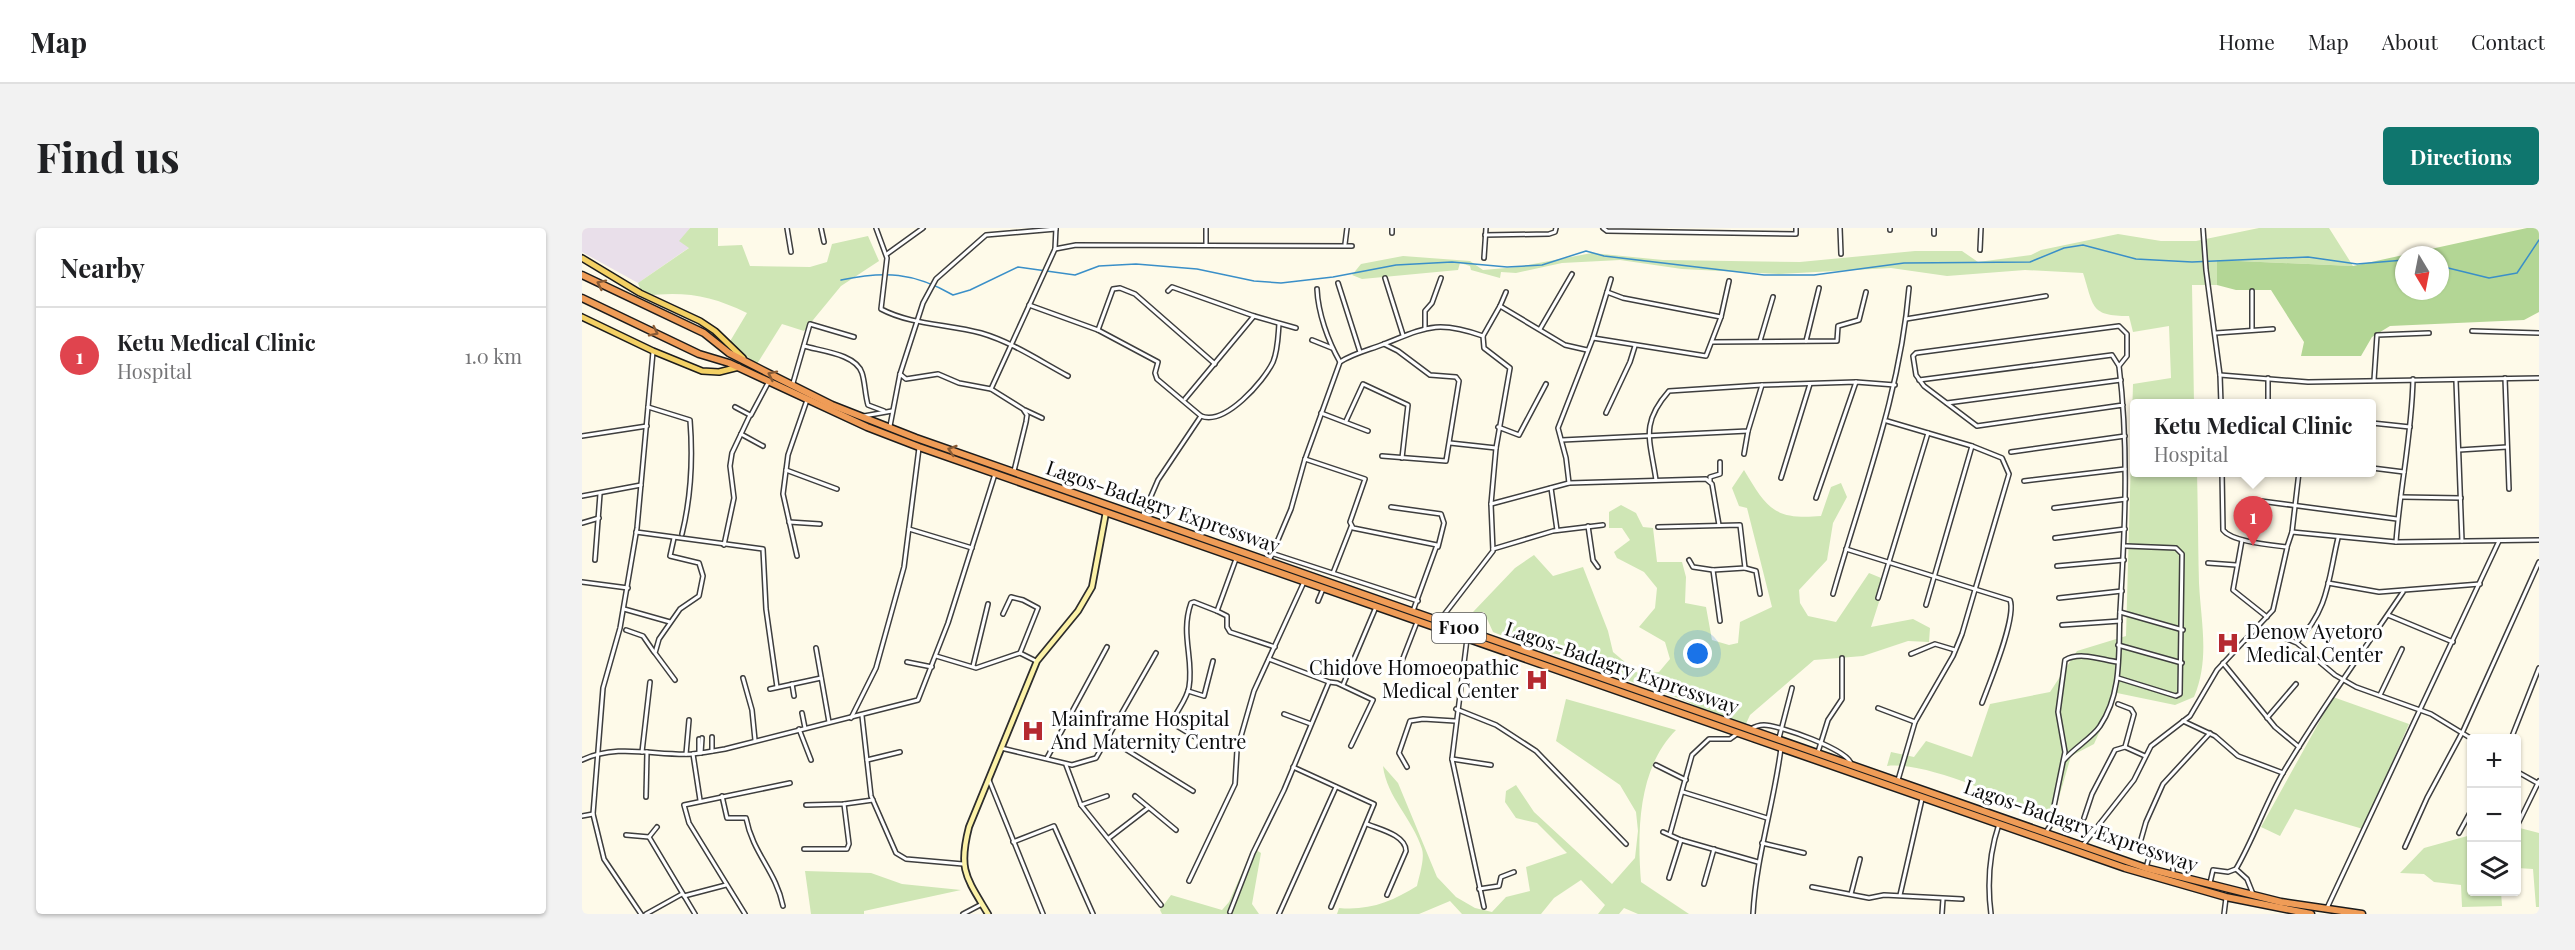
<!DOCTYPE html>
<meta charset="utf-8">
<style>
body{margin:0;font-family:"Playfair Display",serif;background:#f2f2f2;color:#202124}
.controls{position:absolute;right:18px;bottom:18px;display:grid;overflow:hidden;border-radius:6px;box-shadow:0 2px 4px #0004}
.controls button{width:54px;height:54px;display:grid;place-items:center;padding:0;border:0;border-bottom:2px solid #e0e0e0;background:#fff;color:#202124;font:30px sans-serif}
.compass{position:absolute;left:1813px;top:18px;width:54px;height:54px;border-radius:50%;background:#fff;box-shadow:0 2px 4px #0004;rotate:170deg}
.you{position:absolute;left:1116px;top:426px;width:21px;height:21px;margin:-15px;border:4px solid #fff;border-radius:50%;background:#1a73e8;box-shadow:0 0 0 9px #1a73e833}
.badge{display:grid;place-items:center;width:39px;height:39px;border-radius:50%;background:#0f766e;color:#fff;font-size:20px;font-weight:700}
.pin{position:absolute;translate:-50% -50px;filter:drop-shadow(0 2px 3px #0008)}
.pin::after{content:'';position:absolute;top:32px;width:21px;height:18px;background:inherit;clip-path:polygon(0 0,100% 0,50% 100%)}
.popup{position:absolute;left:1548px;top:171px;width:246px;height:78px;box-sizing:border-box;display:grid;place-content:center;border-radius:6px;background:#fff;filter:drop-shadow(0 2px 4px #0005);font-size:20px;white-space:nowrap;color:#757577}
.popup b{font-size:22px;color:#202124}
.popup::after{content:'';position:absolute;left:50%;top:100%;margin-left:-12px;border:12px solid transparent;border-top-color:#fff}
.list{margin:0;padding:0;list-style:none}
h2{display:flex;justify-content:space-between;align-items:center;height:78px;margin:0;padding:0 24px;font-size:26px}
h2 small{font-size:20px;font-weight:400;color:#757577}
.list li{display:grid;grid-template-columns:39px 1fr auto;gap:18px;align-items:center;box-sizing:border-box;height:96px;padding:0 24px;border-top:2px solid #e0e0e0}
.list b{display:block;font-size:22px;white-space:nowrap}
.list p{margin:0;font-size:20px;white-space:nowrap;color:#757577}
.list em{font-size:20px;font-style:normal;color:#757577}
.icon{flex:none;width:33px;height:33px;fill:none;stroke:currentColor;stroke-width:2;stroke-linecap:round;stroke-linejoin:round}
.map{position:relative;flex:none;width:1957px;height:686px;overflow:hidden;border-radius:6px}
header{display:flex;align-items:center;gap:36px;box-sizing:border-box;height:84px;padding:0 30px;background:#fff;border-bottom:2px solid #e0e0e0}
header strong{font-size:28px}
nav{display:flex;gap:33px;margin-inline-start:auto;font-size:21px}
.intro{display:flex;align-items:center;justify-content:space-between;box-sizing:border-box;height:144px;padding:0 36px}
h1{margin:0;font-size:42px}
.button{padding:15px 27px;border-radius:6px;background:#0f766e;color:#fff;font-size:21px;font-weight:700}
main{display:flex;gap:36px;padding:0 36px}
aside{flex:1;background:#fff;border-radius:6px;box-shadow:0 2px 4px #0004}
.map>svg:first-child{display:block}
</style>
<header>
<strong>Map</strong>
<nav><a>Home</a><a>Map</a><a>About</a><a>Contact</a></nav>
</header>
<div class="intro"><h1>Find us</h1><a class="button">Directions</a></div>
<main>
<aside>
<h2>Nearby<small></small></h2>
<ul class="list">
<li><span class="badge" style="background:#e0444e">1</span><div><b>Ketu Medical Clinic</b><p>Hospital</p></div><em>1.0 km</em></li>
</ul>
</aside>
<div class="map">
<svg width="1957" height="686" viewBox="0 0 1957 686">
<rect width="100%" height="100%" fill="#fefae9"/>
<polygon fill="#e9dfea" points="0,0 108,0 98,13 108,19 56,55 0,24"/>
<g fill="#cfe6b5">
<path d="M108 0H136V18L160 17 168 38 228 39 245 34 250 16 286 8 297 33 259 58 222 103 200 96 175 136 147 115 165 85C128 67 102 63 61 68L56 55 107 20 97 13Z"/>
<path d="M1677 0H1747L1771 38 1635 32V57H1610L1612 175 1552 176V244L1615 245C1616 281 1616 319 1617 355 1619 395 1628 431 1612 469L1593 477 1535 465 1512 516 1489 528 1471 590C1429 574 1347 533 1305 538L1309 524 1332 529 1344 513 1390 529 1408 476 1468 464 1495 423 1544 408 1551 156 1589 150 1587 98 1551 104 1547 88C1508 88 1512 79 1501 45L1443 42 1365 48 1309 40 1197 46 1100 41 1038 32 980 35 934 45 919 44 918 50 889 42 888 38 878 35 876 42 780 51 770 47 779 36 821 28 888 33 901 42 935 39 1010 25 1081 32 1218 34 1333 23H1380L1396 34 1449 27 1459 22 1536 6 1579 13H1614Z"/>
<path d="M1162 242C1185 280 1191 292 1239 288L1249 259 1259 255 1265 269 1251 295 1245 332 1217 362 1218 375 1226 388 1254 394 1287 345 1304 352 1289 399 1331 391 1348 400 1347 414 1326 413 1281 428 1232 432 1168 487 1162 500 1099 471 1036 449 1035 440 1024 435 1012 439 993 429 962 424 911 404 902 384H891L933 340 952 327 971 348 1001 339 1026 403 1031 424 1057 446 1077 444 1088 431 1083 414 1057 399 1073 380 1075 360 1062 344 1035 330 1032 324 1048 312 1040 300H1027V284L1039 277 1054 285 1061 299 1071 300 1075 334H1100L1104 349 1103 375 1124 379 1130 412 1147 417 1156 415 1158 394 1190 379 1165 280 1157 278 1150 260Z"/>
<polygon points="1751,469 1827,496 1781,601 1713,581 1698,608 1679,599"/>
<path d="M984 471 1094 502C1056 540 1055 603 1059 654L1107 686H1056L1042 680 1037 686H1016L1023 677 999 652 972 670 959 686H880L868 673 837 686H755L757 680C787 683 811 673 835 658 837 648 843 631 840 621 831 591 805 570 801 538L816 555 855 649 874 669 893 680 910 684 924 669 948 663 944 639 985 625 955 595 934 590 923 574 924 563 934 557 952 584 1030 656 1053 630 1056 603 1054 584 1038 557 974 513Z"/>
<polygon points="1934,599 1957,605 1957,679 1954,679 1951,641 1935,640"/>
<polygon points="1889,607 1890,664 1919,664 1920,678 1880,679 1879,657 1852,654 1842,646 1818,645 1842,620"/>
<polygon points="671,620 679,625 670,676 677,686 580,686 578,682 589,667 640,682 647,674"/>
<polygon points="223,643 289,645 320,656 379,662 282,683 282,686 229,686"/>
</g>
<path fill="#b3d695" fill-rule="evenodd" d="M1945 0H1957V84L1942 92 1808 98 1790 109 1779 128H1719L1722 114 1689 62H1654L1635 57V32L1771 38ZM1822 27H1858V63H1822Z"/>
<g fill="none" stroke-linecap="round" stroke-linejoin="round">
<g stroke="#3a8fc8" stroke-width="1.5">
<polyline points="1858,38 1907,50 1935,45 1957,12"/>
<path d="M259 52C303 43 331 44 371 67L388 62 436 39 493 47 517 38 554 36 615 41 672 53 699 55 751 49 814 37 870 34 925 39 960 37 1004 23 1022 28 1182 47H1232L1322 35 1448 34 1482 20 1501 17 1554 31 1610 34 1726 29 1775 36 1822 32"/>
</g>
<g stroke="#3e3e3e" stroke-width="6">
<g id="street">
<polyline points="205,0 209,24"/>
<polyline points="239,0 242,14"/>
<path d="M294 0 305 30 299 81C329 97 367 96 399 105 430 114 458 133 486 148"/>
<polyline points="624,0 624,16"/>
<polyline points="1021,0 1025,3 1214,6 1214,0"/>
<polyline points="1258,0 1259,26"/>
<polyline points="1308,0 1308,2"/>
<polyline points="1352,0 1352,6"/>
<polyline points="1621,0 1624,42 1638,147 1639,176"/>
<polyline points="810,5 810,0"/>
<polyline points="903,7 967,6 973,4 974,0"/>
<polyline points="763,16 765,0"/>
<polyline points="473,21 494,17 770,18"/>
<polyline points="1398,22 1399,0"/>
<polyline points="305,26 341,0"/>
<polyline points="902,30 904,0"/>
<polyline points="803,50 821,107"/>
<polyline points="756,55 778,124"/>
<path d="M735 61C736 85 746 113 758 134"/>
<polyline points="586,63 590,59 672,88 714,100"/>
<polyline points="1025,64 1041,70 1139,89"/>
<path d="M447 77 516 102 576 134 573 145 575 151 619 188C643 198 682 153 691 134 696 122 696 108 697 96"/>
<polyline points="918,78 924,64"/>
<polyline points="1324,91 1464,68"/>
<polyline points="843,100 843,83 850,75 859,50"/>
<polyline points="958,101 990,46"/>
<polyline points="1670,101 1670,63"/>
<polyline points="516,102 531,61 538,60 553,66 633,136"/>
<polyline points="1890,103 1957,105"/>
<polyline points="1634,105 1691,101"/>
<polyline points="901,108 918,78 983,117 1005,122"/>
<polyline points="1011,110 1124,128 1139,89 1147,53"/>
<polyline points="730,112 750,120"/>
<polyline points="1178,113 1191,69"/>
<polyline points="1224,113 1237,60"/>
<polyline points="1130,114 1255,113 1256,98 1277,92 1284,64"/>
<path d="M222 118C239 123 274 126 280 145 283 154 283 167 286 177L302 183"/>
<polyline points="318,146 324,151 356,146 377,155 409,161 441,181 445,187 444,194 432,243"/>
<polyline points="1638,147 1726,154 1957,150"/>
<polyline points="1686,150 1686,176"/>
<polyline points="1923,150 1927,261"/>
<polyline points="1337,152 1530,127 1537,138"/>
<polyline points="1792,152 1795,107 1847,105"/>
<polyline points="1874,153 1880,313"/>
<polyline points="211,155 228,96 272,109"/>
<polyline points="409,161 473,21 474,0"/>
<polyline points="603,171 672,88"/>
<polyline points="1365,175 1539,152"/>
<path d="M66 179 108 192C111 230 109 269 100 306"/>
<polyline points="443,182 460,190"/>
<polyline points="739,185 786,203"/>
<polyline points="1024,185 1048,134 1053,118"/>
<polyline points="169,187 186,155"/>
<polyline points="282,188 310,183"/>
<polyline points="764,193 781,156 826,177 820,230"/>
<polyline points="1305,193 1390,218 1420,230 1427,246 1380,406 1371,428 1333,494 1316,552"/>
<polyline points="1790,195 1828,199"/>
<polyline points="308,198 318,146 341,75 354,51 404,7 474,1"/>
<polyline points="916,199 937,207 964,156"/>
<polyline points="159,206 181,218"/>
<polyline points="0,208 65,198"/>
<polyline points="980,212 1166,203 1180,157"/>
<polyline points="868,215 914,220"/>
<polyline points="1877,222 1925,219"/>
<polyline points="1429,224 1543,208"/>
<polyline points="1162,226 1166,203"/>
<polyline points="800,228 864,233 877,153 874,149 848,147 816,123 802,116"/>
<polyline points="723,231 783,251 768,294 771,300 855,317 831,383"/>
<polyline points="1790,240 1822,244"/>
<polyline points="204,242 255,261"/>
<path d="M1640 244 1641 302C1650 314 1690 317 1705 319L1710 304 1814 314 1957 312"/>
<polyline points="1199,250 1228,156"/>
<path d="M1074 252C1068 211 1058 196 1087 163L1180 157 1274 154 1313 157"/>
<polyline points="1128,253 1128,249 1138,246 1138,234"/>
<polyline points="1442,253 1543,241"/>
<polyline points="987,255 984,230 976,200 1011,110 1029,51"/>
<polyline points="969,260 975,302"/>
<polyline points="0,268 59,257"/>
<polyline points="1819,269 1879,270"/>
<polyline points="1234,270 1274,154"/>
<polyline points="1671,272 1815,291"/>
<polyline points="909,276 987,255 1124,251 1130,256 1137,297"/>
<polyline points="809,279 859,286 862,295 856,319"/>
<polyline points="1472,280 1544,271"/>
<polyline points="560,289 576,252 619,188"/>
<polyline points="207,294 238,296"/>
<polyline points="0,295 17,290"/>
<polyline points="1006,298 1011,332 1016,339"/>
<polyline points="1076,299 1158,297 1163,340 1131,342 1111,339 1107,332"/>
<polyline points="327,301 390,320"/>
<polyline points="54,304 181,321 184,381 195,459"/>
<polyline points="1710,304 1717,244"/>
<polyline points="92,310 88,328 117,335 121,348 117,368 98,381 77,411 73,425 93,452"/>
<polyline points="1473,310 1543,301"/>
<polyline points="1660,312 1651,362 1685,389"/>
<path d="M1814 314C1818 259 1830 206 1831 151"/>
<polyline points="142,317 152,270 148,238 150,225 168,187 153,179"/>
<polyline points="911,321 971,303 1021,297"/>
<path d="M1264 321 1428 372C1435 389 1407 456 1400 475"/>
<polyline points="692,326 836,373"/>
<polyline points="215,328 201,266 206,227 225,172"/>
<polyline points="13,332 18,266"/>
<path d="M687 333 709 281 723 231 758 134C772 125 787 122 802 116 845 99 855 92 901 108L902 120 928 140 914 220 909 276 911 323 858 392"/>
<polyline points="1626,335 1654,337"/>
<polyline points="1475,338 1542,332"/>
<polyline points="1163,340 1174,343 1178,366"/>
<polyline points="1131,342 1138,393"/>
<polyline points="751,345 769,299"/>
<polyline points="0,354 46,360"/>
<polyline points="1746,355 1797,364 1898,356"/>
<path d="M1251 366C1280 263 1318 168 1327 60"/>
<polyline points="1296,370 1346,205"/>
<polyline points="1477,370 1540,363"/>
<polyline points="736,373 741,361"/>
<polyline points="1344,377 1390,218"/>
<polyline points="42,381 88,394"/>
<polyline points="635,383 645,388 645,399 648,404 693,419"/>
<polyline points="1538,384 1601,402"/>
<polyline points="421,386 429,369 441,372 456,380 438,425"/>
<polyline points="1806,387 1871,414"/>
<polyline points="1480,397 1538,393"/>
<polyline points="1676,399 1715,415 1753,447 1774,459 1849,486 1890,511"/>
<polyline points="44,402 61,408 72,424"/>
<polyline points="885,411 870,531 902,679"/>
<path d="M1715 414C1747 381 1746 352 1756 310"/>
<polyline points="1536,417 1600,435"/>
<polyline points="234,420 247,494"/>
<polyline points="1329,426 1353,416 1373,422"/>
<polyline points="354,428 394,440 438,425 454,433"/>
<polyline points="687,431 747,454 755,455 791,472 769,518"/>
<polyline points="325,434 350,439"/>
<polyline points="1641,435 1693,499 1717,519"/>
<polyline points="391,438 406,376"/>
<polyline points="816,443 835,394"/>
<polyline points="161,450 170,482 173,512"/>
<polyline points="1536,450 1594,468 1598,466 1600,326 1594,320 1544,318"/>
<polyline points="210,456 212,468"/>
<polyline points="761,457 794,379"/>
<polyline points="188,461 239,450"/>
<polyline points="606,463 622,468 631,433"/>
<polyline points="1798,467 1820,421"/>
<polyline points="1296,480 1333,494"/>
<polyline points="874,481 914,497 954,523 1044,616"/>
<polyline points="220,485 223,500"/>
<polyline points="702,486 729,496"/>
<polyline points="280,488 289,568 314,625 324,631 381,636"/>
<polyline points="269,490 294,440 322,339 337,220"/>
<polyline points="1685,490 1714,456"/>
<polyline points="1601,493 1633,508 1656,528 1701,545"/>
<polyline points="217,501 229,532"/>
<path d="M1169 501C1172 499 1178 497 1182 497 1197 497 1267 522 1269 536"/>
<polyline points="1197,510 1210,460"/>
<polyline points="527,511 611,563"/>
<polyline points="1929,511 1957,440"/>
<path d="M618 512 593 497 591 492C596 481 605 471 607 459 612 431 598 406 609 375L612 374 635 383 654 331"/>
<polyline points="1543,519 1563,528"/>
<polyline points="419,520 490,537 514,530 574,425"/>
<polyline points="130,523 130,509"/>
<polyline points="60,524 68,454"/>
<polyline points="1236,524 1246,492 1260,471 1260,430"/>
<polyline points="117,525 117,511"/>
<polyline points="119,525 120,510"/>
<polyline points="104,526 107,492"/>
<polyline points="111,526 118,572"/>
<polyline points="465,530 525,419"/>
<polyline points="870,531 909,537"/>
<path d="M0 532C35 515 74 528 110 526 121 525 132 523 143 521L336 472 366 395 413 246"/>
<polyline points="285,532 318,524"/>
<path d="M1482 532C1492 520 1511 509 1518 498 1541 464 1536 422 1538 383 1543 301 1547 220 1537 138L1545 128V106L1537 98 1334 125 1331 128 1334 147 1342 158 1395 198 1541 177"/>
<polyline points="484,537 499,577 579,677"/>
<polyline points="1074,537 1104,552"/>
<polyline points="711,539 792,576 749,679"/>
<polyline points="825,539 817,525 828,493 841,491 873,493"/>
<polyline points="1934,543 1957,556"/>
<polyline points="407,552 461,686"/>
<polyline points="1101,564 1185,590"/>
<path d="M140 568 145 590H164C171 626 194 643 201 678"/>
<polyline points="553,568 594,602"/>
<polyline points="64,569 65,524"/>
<polyline points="224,577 262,576 291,572"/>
<polyline points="499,577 525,568"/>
<polyline points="0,588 11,586"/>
<polyline points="1502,590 1510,566 1533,522 1543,519 1552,486 1549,481 1536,476"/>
<path d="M785 596C797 601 824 607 824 623L805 667"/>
<polyline points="1935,598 1957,553"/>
<polyline points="75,599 67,609 113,686"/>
<polyline points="1081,604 1099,612 1176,634"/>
<path d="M1464 604 1468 598 1483 524 1476 484 1483 432C1498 423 1520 432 1536 434"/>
<polyline points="1877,605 1890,581"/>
<polyline points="1088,606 1110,527 1127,511 1148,511 1155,506"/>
<polyline points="44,607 67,609"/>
<path d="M1511 607C1525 613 1559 619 1567 629L1564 640"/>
<polyline points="527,610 566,580"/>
<polyline points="431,614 472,598 511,686"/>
<polyline points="1180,615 1222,625"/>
<polyline points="1501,617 1552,552 1569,518 1608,488 1635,442 1691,382 1705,320"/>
<polyline points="1823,619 1845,570 1881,503 1957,334"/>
<polyline points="222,621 265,621 267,616 262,576"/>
<polyline points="1556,622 1564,594 1581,556 1628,505"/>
<polyline points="1564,624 1591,634 1591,646"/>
<polyline points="1654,641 1665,651 1671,666"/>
<polyline points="1087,650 1099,612"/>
<polyline points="607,653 653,556 655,522 672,463 722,354"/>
<path d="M1628 655 1631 642 1646 644 1654 641C1672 610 1684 574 1702 543 1739 481 1781 423 1821 364"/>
<polyline points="1122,656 1132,621"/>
<polyline points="1230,659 1287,670 1302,667 1380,671"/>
<polyline points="897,661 917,658 919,649 932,644"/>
<polyline points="1269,666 1278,631"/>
<polyline points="1318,667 1340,571"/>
<polyline points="102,668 144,657"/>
<polyline points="1745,680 1917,313"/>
<polyline points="648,684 671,625 702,562 747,454"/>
<polyline points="59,686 22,631 11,586 21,460 38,400 55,300 71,124"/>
<polyline points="64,686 100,666"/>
<polyline points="163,686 107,595 102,577 208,555"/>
<polyline points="381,686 400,676"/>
<polyline points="697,686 754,559"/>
<path d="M1171 686C1174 629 1192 576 1199 520"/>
<polyline points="1360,686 1361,671"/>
<path d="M1409 686C1405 655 1407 626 1417 596"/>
<polyline points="1642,686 1644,670"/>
</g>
</g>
<g stroke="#2d2d2d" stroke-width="8">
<path id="secondary" d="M406 686C384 649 376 642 387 599L455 433 496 383 510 359 524 284"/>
</g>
<g stroke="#1c1c1c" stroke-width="8">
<g id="primary">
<polyline points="0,30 58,65 118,93 133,103 161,130"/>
<polyline points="0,89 71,123 120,143 137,144 157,139"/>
</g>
</g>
<g stroke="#1c1c1c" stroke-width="9">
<g id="highway">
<polyline points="0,47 122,105 147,125 184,144 250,177 334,210 1564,640 1699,674 1780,686"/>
<polyline points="0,70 117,126 147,135 285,199 337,219 1543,640 1644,669 1729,686"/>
</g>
</g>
<use href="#street" stroke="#fff" stroke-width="3"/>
<use href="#secondary" stroke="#fcf2a7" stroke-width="4.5"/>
<use href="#primary" stroke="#f3d064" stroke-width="5"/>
<use href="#highway" stroke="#ef9c57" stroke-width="6"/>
</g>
<defs><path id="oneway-chevron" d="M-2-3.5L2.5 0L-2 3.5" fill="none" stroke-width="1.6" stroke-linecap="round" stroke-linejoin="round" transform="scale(1.5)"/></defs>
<g stroke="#885b35">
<use href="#oneway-chevron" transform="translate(19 56) rotate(-154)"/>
<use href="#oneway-chevron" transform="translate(72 104) rotate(26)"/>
<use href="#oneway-chevron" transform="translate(190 147) rotate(-154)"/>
<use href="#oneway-chevron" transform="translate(370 222) rotate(-162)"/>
</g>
<defs>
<g id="hospital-bare" transform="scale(1.8)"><path d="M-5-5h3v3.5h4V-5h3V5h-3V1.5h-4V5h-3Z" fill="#b52930" stroke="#fff" stroke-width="2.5" paint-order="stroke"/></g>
</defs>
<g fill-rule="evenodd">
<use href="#hospital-bare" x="1646" y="415"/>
<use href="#hospital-bare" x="955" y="452"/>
<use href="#hospital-bare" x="451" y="503"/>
</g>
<g text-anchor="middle" stroke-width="6" stroke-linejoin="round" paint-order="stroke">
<rect fill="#fff" stroke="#545454" stroke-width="1.5" x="850" y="385" width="54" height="30" rx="4.5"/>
<g font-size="18" font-weight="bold" fill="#0b0b0b">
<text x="877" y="406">F100</text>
</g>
<g font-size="20" fill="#0b0b0b" stroke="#fff">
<text transform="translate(581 279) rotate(19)" y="7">Lagos-Badagry Expressway</text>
<text transform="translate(1040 440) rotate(19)" y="7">Lagos-Badagry Expressway</text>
<text transform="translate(1499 598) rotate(19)" y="7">Lagos-Badagry Expressway</text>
</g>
<g font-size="20" fill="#0b0b0b" stroke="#fff" text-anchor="start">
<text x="1664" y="411">Denow Ayetoro<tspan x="1664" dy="23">Medical Center</tspan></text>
<text x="937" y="447" text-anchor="end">Chidove Homoeopathic<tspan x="937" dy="23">Medical Center</tspan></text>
<text x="469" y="498">Mainframe Hospital<tspan x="469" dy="23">And Maternity Centre</tspan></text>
</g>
</g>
</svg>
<div class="controls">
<button>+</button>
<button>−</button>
<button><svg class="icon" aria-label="layers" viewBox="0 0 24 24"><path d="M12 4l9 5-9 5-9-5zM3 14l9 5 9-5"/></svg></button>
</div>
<svg class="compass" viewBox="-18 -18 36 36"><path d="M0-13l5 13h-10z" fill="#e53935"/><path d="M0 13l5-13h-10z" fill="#757577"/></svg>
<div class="you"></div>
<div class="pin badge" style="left:1671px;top:318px;background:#e0444e">1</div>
<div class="popup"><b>Ketu Medical Clinic</b>Hospital</div>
</div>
</main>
